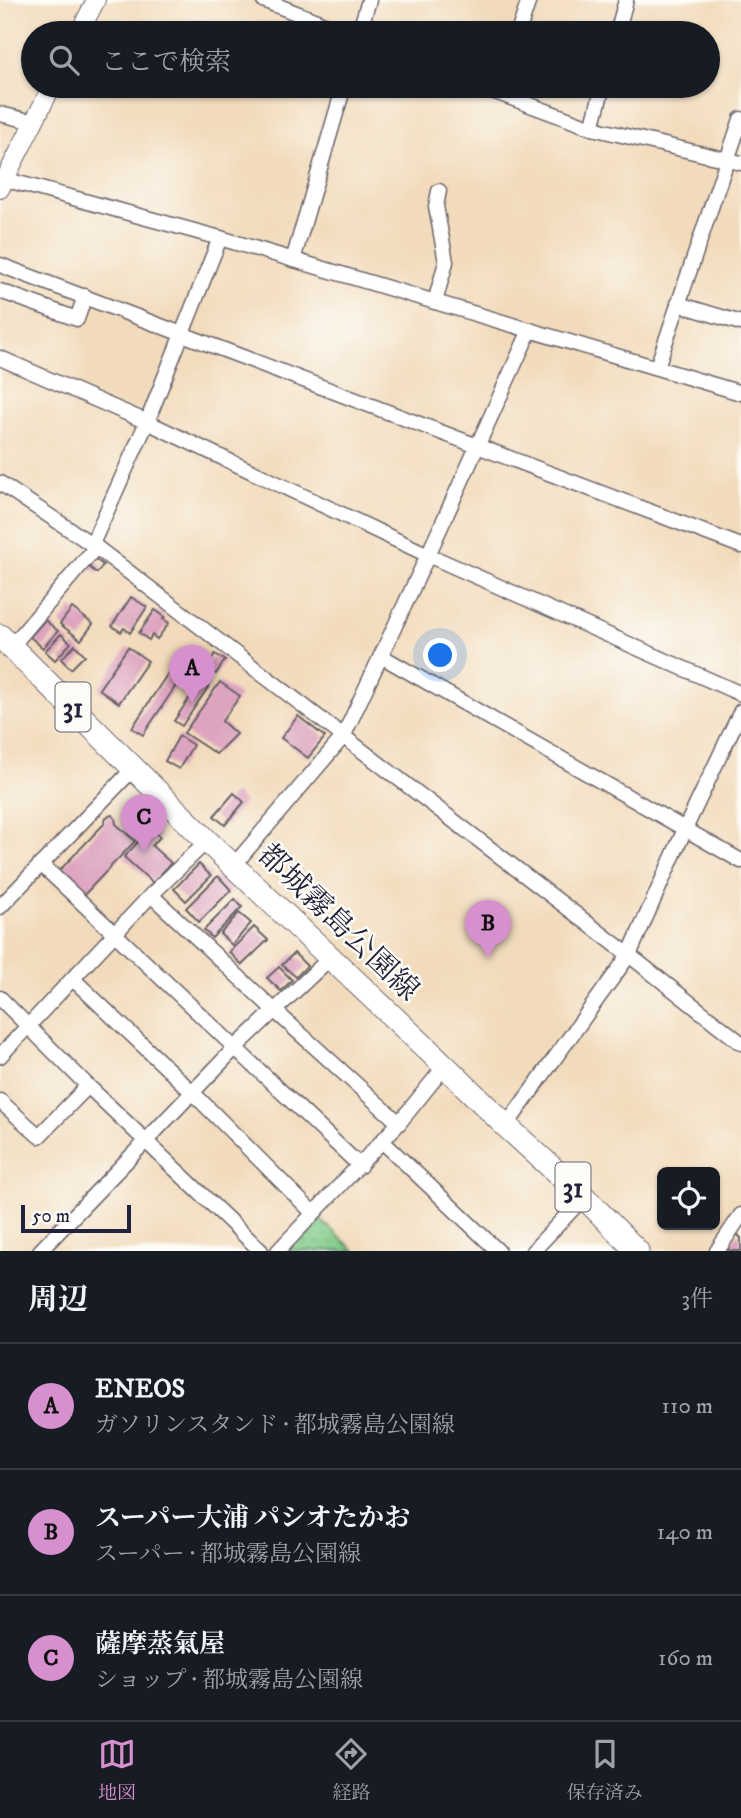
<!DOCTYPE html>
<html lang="ja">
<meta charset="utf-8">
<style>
body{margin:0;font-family:"IM FELL DW Pica","Noto Serif JP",serif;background:#242831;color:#f1f3f6}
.controls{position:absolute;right:21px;bottom:21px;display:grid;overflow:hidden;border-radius:10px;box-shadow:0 2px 5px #0004}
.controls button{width:63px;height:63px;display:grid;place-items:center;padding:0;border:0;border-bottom:2px solid #363941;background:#171b24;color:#f1f3f6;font:35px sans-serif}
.scale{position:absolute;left:21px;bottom:18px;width:110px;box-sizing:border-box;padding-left:7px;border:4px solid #22223b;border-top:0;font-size:19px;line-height:24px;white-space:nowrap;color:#22223b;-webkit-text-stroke:5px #fdfcf7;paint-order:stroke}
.you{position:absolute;left:441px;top:656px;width:24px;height:24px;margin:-18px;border:5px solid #fff;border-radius:50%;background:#1a73e8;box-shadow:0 0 0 10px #1a73e833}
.badge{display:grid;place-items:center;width:46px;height:46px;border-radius:50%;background:#d690ce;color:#111;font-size:23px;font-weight:700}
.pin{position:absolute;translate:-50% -58px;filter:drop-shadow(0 2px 4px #0008)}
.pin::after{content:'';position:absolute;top:37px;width:24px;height:21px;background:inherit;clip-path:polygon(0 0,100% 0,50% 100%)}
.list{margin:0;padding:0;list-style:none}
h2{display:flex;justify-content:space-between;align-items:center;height:91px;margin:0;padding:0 28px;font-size:30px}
h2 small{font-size:23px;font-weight:400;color:#9ea1a6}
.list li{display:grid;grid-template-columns:46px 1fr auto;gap:21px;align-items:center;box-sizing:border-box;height:126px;padding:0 28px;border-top:2px solid #363941}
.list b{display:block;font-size:26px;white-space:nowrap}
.list p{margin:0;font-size:23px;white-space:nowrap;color:#9ea1a6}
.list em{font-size:23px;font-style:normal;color:#9ea1a6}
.icon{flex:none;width:38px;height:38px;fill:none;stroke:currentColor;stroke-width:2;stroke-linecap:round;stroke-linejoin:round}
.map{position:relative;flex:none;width:741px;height:1251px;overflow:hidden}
.search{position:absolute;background:#171b24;box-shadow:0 2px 5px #0004;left:21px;right:21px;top:21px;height:77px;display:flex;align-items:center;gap:18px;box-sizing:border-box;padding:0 24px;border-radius:38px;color:#9ea1a6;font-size:26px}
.sheet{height:469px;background:#171b24}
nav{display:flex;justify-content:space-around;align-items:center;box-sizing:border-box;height:98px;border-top:2px solid #363941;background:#171b24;font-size:19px;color:#9ea1a6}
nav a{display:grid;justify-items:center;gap:4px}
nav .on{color:#d690ce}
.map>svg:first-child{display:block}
</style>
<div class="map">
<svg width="741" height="1251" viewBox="0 0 741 1251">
<defs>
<pattern id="green-dots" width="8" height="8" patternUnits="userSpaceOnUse" patternTransform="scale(1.75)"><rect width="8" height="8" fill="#7fca88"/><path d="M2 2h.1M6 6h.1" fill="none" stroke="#6dad76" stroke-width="1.8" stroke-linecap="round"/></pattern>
</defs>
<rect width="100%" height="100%" fill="#fdfcf7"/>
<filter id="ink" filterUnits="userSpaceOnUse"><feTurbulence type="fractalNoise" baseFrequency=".0143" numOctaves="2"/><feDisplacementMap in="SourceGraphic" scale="14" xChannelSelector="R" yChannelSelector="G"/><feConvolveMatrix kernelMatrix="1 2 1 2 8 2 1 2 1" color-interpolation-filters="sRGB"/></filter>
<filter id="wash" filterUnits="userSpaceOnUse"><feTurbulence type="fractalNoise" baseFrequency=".00686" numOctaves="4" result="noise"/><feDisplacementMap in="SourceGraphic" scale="28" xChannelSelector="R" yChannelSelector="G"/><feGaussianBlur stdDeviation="1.57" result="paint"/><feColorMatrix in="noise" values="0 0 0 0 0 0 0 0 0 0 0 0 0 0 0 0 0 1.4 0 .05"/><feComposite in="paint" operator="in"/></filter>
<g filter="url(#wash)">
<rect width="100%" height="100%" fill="#f2dbbc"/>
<polygon fill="url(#green-dots)" stroke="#507662" stroke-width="2" points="313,1213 355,1251 278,1251"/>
<g id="blocks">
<g fill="#dda4c0">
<polygon points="95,559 103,565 97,573 89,567"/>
<polygon points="131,597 147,607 130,633 124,628 121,632 112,626"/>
<polygon points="72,608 93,624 81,640 60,624"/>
<polygon points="155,610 165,617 163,619 169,623 157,639 152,635 149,640 139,633"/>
<polygon points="45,620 58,631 43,648 30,637"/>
<polygon points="61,634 71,643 55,660 45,651"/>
<polygon points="75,645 85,655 71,669 61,659"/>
<polygon points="128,647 148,661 119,703 99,689"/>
<polygon points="215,654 225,660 216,674 206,667"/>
<polygon points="174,664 185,672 143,735 132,728"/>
<polygon points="201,681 209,686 182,726 174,721"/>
<polygon points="220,682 240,696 222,721 236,734 216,754 184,733"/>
<polygon points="298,716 325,737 308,758 281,738"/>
<polygon points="179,736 193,745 179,769 165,761"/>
<polygon points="234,793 244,802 225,825 214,816"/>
<polygon points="112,815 115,818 116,824 135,841 83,896 58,872 104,824 106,817"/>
<polygon points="151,828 160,837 152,846 171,863 153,883 124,857"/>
<polygon points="199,864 211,876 186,901 174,889"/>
<polygon points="218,876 231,890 199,922 186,908"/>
<polygon points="235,899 242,907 212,938 204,930"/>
<polygon points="239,913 251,923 232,945 220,934"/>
<polygon points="254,927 268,940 242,965 229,952"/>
<polygon points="294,953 307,966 296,977 282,965"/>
<polygon points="279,967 292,980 281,991 267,978"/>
<polygon points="737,1234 741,1238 741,1251 731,1251 726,1247"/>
</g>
</g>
</g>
<g filter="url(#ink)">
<use href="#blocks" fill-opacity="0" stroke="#6b6368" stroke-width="2"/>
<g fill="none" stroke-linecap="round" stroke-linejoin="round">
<g stroke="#6b6368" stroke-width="17">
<g id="minor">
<polyline points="263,0 347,33"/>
<polyline points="359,33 369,0"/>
<polyline points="518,33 529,0"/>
<polyline points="617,33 626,0"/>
<polyline points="479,86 592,128 741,163"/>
<polyline points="0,114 34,122"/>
<polyline points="592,128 603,86"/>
<polyline points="0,178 220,238 741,393"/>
<polyline points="293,260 344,86"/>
<polyline points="0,265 741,546"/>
<polyline points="0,291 77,319 85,296"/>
<polyline points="435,302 446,262 436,206 439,191"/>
<polyline points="678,304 741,323"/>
<polyline points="0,358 147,422 428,555 741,694"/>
<polyline points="657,367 741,119"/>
<polyline points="0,483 96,547 629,955 741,1043"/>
<polyline points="92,544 147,422 220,238"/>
<polyline points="11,647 96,547"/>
<polyline points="381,656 741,861"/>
<polyline points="41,864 360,1166"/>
<polyline points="234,865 343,737 428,555 530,330"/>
<polyline points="151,895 274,1010 399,1123"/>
<polyline points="0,907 134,768"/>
<polyline points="73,979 192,1092 313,1213"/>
<polyline points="0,998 88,1086 261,1251"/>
<polyline points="0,1056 151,895 207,841"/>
<polyline points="0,1101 39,1136 88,1086"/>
<polyline points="506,1126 629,955 685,829 741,711"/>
<polyline points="382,1141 498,1251"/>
<polyline points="40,1251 235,1048 330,958"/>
<polyline points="278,1251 399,1123 445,1066"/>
<polyline points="533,1251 584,1197"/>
<polyline points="717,1251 741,1215"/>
</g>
</g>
<g stroke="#6b6368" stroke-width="20">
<g id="tertiary">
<polyline points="79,33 96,0"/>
<polyline points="0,189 52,86"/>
</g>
</g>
<g stroke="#6b6368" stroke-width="25">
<polyline id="primary" points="0,636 207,841 445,1066 506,1126 584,1197 637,1251"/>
</g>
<use href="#minor" stroke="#fff" stroke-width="14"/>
<use href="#tertiary" stroke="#fff" stroke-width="18"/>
<use href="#primary" stroke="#fff" stroke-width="23"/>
</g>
</g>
<g text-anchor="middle" stroke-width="5" stroke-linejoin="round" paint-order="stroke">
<g fill="#fdfcf7" stroke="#646373" stroke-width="2">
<rect x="55.5" y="682.5" width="35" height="49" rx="5"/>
<rect x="555.5" y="1162.5" width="35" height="49" rx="5"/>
</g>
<g font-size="28" font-weight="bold" fill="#22223b">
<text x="73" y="717">31</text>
<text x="573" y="1197">31</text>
</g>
<g font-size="30" fill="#22223b" stroke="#fdfcf7">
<text transform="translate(339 922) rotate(44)" y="10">都城霧島公園線</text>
</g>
</g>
</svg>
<div class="controls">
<button><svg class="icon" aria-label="locate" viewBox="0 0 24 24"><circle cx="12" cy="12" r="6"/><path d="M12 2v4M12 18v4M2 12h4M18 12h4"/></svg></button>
</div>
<div class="scale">50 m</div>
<div class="you"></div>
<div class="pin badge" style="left:192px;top:703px">A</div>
<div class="pin badge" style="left:488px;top:958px">B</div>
<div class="pin badge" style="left:144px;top:852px">C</div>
<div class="search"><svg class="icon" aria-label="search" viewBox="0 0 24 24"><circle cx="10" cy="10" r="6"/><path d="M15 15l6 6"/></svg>ここで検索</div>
</div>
<section class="sheet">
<h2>周辺<small>3件</small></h2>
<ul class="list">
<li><span class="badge">A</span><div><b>ENEOS</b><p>ガソリンスタンド · 都城霧島公園線</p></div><em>110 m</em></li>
<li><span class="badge">B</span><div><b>スーパー大浦 パシオたかお</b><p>スーパー · 都城霧島公園線</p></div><em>140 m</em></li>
<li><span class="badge">C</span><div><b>薩摩蒸氣屋</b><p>ショップ · 都城霧島公園線</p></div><em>160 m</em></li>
</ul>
</section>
<nav>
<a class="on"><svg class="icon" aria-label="map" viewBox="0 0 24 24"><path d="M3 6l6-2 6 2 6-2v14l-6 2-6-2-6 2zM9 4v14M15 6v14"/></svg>地図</a>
<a><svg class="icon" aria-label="directions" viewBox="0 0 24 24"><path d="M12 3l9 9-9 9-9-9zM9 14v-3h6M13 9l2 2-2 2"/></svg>経路</a>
<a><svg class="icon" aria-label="saved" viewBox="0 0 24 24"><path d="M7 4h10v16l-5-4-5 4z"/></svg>保存済み</a>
</nav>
